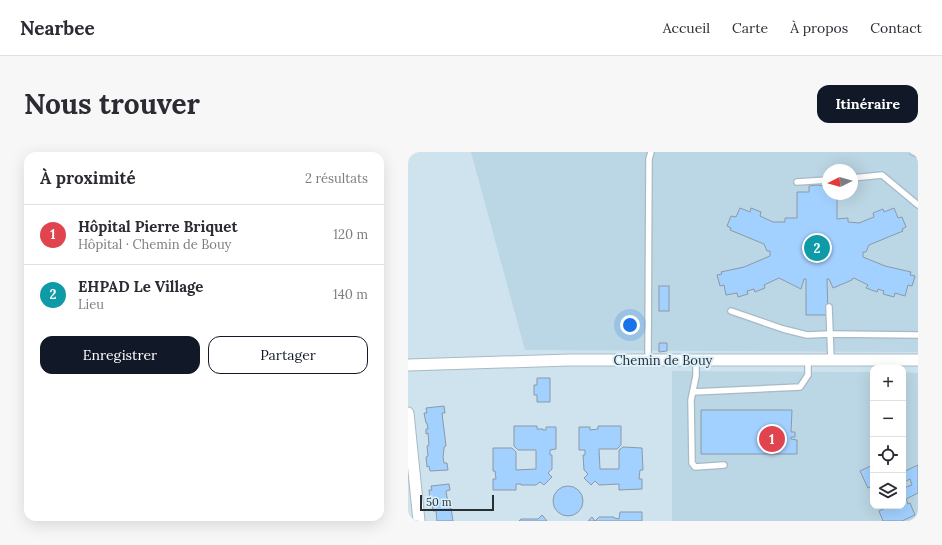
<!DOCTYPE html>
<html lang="fr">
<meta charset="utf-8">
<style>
body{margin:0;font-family:Lora,serif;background:#f7f7f7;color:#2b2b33}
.controls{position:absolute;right:12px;bottom:12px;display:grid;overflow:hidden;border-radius:8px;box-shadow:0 4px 16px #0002}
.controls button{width:36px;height:36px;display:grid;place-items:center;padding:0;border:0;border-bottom:1px solid #e1e1e2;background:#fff;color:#2b2b33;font:20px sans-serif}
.compass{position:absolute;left:414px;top:12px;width:36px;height:36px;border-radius:50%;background:#fff;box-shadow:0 4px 16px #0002;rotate:264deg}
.scale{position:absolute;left:12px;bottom:10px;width:74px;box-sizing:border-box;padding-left:4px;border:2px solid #272f33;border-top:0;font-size:11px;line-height:14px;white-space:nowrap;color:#272f33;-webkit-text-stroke:3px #dcf0fb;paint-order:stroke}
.you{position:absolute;left:222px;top:173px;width:14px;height:14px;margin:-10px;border:3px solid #fff;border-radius:50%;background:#1a73e8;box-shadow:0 0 0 6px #1a73e833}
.badge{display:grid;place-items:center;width:26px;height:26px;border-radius:50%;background:#111827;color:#fff;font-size:13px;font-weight:700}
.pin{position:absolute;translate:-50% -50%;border:2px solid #fff;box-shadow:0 1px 4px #0006}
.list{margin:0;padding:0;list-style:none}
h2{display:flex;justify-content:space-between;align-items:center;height:52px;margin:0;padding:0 16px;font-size:17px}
h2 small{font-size:13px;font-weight:400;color:#7c7c81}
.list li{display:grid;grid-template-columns:26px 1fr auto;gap:12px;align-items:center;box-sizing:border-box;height:60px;padding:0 16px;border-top:1px solid #e1e1e2}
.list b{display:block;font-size:15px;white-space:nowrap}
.list p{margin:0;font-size:13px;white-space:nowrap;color:#7c7c81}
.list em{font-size:13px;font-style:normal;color:#7c7c81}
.actions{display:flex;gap:8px;padding:12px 16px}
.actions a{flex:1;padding:9px 0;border:1px solid #111827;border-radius:12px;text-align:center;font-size:14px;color:#111827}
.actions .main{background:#111827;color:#fff}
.icon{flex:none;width:22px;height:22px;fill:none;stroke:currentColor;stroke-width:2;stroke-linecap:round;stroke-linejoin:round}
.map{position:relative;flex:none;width:510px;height:369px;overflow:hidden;border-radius:12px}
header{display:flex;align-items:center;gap:24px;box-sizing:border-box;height:56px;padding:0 20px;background:#fff;border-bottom:1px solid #e1e1e2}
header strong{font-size:19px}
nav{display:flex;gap:22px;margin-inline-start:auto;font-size:14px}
.intro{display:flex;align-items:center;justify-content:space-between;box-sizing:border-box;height:96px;padding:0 24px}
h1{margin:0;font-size:28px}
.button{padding:10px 18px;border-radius:12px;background:#111827;color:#fff;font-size:14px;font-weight:700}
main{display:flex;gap:24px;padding:0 24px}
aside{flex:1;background:#fff;border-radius:12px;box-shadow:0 4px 16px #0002}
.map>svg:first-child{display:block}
</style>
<header>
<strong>Nearbee</strong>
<nav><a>Accueil</a><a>Carte</a><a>À propos</a><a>Contact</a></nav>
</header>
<div class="intro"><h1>Nous trouver</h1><a class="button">Itinéraire</a></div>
<main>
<aside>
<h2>À proximité<small>2 résultats</small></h2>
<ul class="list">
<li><span class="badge" style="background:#e0444e">1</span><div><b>Hôpital Pierre Briquet</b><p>Hôpital · Chemin de Bouy</p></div><em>120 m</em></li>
<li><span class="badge" style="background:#0f9aa8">2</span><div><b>EHPAD Le Village</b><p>Lieu</p></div><em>140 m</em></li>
</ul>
<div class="actions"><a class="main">Enregistrer</a><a>Partager</a></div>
</aside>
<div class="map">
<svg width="510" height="369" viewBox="0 0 510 369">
<rect width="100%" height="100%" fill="#cfe3ee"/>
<g fill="#bbd6e4" fill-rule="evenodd">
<path d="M63 0H510V200L117 198ZM420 18H444V42H420Z"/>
<polygon points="264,219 465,220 465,354 495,354 495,220 510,221 510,369 264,369"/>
</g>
<g fill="#a2d0ff" stroke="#8b99a7" fill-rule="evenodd">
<polygon points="409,33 417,34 417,40 420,40 420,42 429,42 429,67 440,66 440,70 451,71 466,65 465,61 475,57 476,60 486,56 490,66 494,65 498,75 494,77 495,79 461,93 458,100 455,100 455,105 477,114 503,120 502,123 507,124 504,134 500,133 497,144 487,141 486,145 475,142 476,139 470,137 469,140 458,136 460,133 446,126 444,127 444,128 425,136 421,127 419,127 420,163 398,163 398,127 396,127 393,137 371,126 356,133 357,136 347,140 346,137 339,139 340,142 330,145 329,141 318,143 316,133 312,134 309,123 314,122 313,120 336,115 362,104 362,99 359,99 356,92 322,78 323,76 319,74 323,64 328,65 332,56 342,60 343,56 353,60 352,64 365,70 377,70 377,66 389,66 389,40 401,40 401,34"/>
<rect x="251" y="134" width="10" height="25"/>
<polygon points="251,191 259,191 259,199 251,200"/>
<polygon points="129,226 142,226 142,250 129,250 129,243 126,243 126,233 129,233"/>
<polygon points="36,254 37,261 34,261 38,294 36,295 36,297 35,305 36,311 39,311 40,318 22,319 21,314 19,315 18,305 20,304 19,294 21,293 20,281 18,282 18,277 20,277 19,271 18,271 16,261 19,261 18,256"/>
<polygon points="293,258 384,258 383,280 387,280 387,285 383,285 383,287 389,288 389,302 293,302"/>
<polygon points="106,274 129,274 129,277 135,277 135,278 138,278 138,275 148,275 148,297 142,298 142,303 144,303 144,317 140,321 144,325 136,333 132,330 128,333 113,333 113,332 108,332 108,338 85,338 85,327 88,327 87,319 85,319 85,296 104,296 108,300 108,318 128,317 128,298 110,298 106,294"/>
<polygon points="190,274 213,274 213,293 209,297 191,297 192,317 211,317 211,298 215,295 234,296 235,318 232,318 231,327 234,327 234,337 211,338 211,332 191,333 187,329 183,333 176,326 180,322 176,318 175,303 177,303 177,298 171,298 171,275 182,275 182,278 190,277"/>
<polygon points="465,313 465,334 460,336 452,319"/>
<path d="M510 313V341L498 347 500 352 502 351 507 363 494 369H475L471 359 482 354H495V320ZM502 327 504 333 498 335 496 330Z"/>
<polygon points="41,332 42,338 38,339 39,345 41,354 42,356 43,356 45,369 29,369 28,359 25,359 24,347 22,348 21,338 24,338 23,334"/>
<circle cx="160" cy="349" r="15"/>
<polygon points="212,360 234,360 234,369 180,369 184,365 187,369 191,365 206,365 206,366 211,367"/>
<polygon points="134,363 139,369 111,369 113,367 130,367"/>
</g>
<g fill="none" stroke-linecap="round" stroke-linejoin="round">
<g stroke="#a7bac5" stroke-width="8">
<g id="lane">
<polyline points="505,0 510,2"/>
<polyline points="444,26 474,23 510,53"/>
<polyline points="389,30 420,28"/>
<polyline points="421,155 423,208"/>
<polyline points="323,159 375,177 399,183 422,182 510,183"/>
<polyline points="240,208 241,7 243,0"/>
<polyline points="288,209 288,224 283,248 284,311 287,315 316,313"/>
<polyline points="285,240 392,235 400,223 400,209"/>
</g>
</g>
<g stroke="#a7bac5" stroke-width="13">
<g id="street">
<polyline points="0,213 161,208 510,208"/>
<polyline points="0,261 11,369"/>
</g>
</g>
<use href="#lane" stroke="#fff" stroke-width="5.5"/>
<use href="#street" stroke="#fff" stroke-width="11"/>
</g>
<g text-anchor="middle" stroke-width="4" stroke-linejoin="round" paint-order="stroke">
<g font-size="13" fill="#272f33" stroke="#dcf0fb">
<text x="255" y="213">Chemin de Bouy</text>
</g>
</g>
</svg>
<div class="controls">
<button>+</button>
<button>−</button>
<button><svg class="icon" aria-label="locate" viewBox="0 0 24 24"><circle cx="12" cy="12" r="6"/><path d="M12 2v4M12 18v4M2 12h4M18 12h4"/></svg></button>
<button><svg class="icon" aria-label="layers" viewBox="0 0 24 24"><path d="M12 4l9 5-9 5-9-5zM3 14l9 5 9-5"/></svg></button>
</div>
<svg class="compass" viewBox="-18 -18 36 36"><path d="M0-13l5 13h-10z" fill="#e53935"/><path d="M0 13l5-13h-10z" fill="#7c7c81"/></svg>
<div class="scale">50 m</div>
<div class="you"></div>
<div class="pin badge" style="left:364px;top:287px;background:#e0444e">1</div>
<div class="pin badge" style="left:409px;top:96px;background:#0f9aa8">2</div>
</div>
</main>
